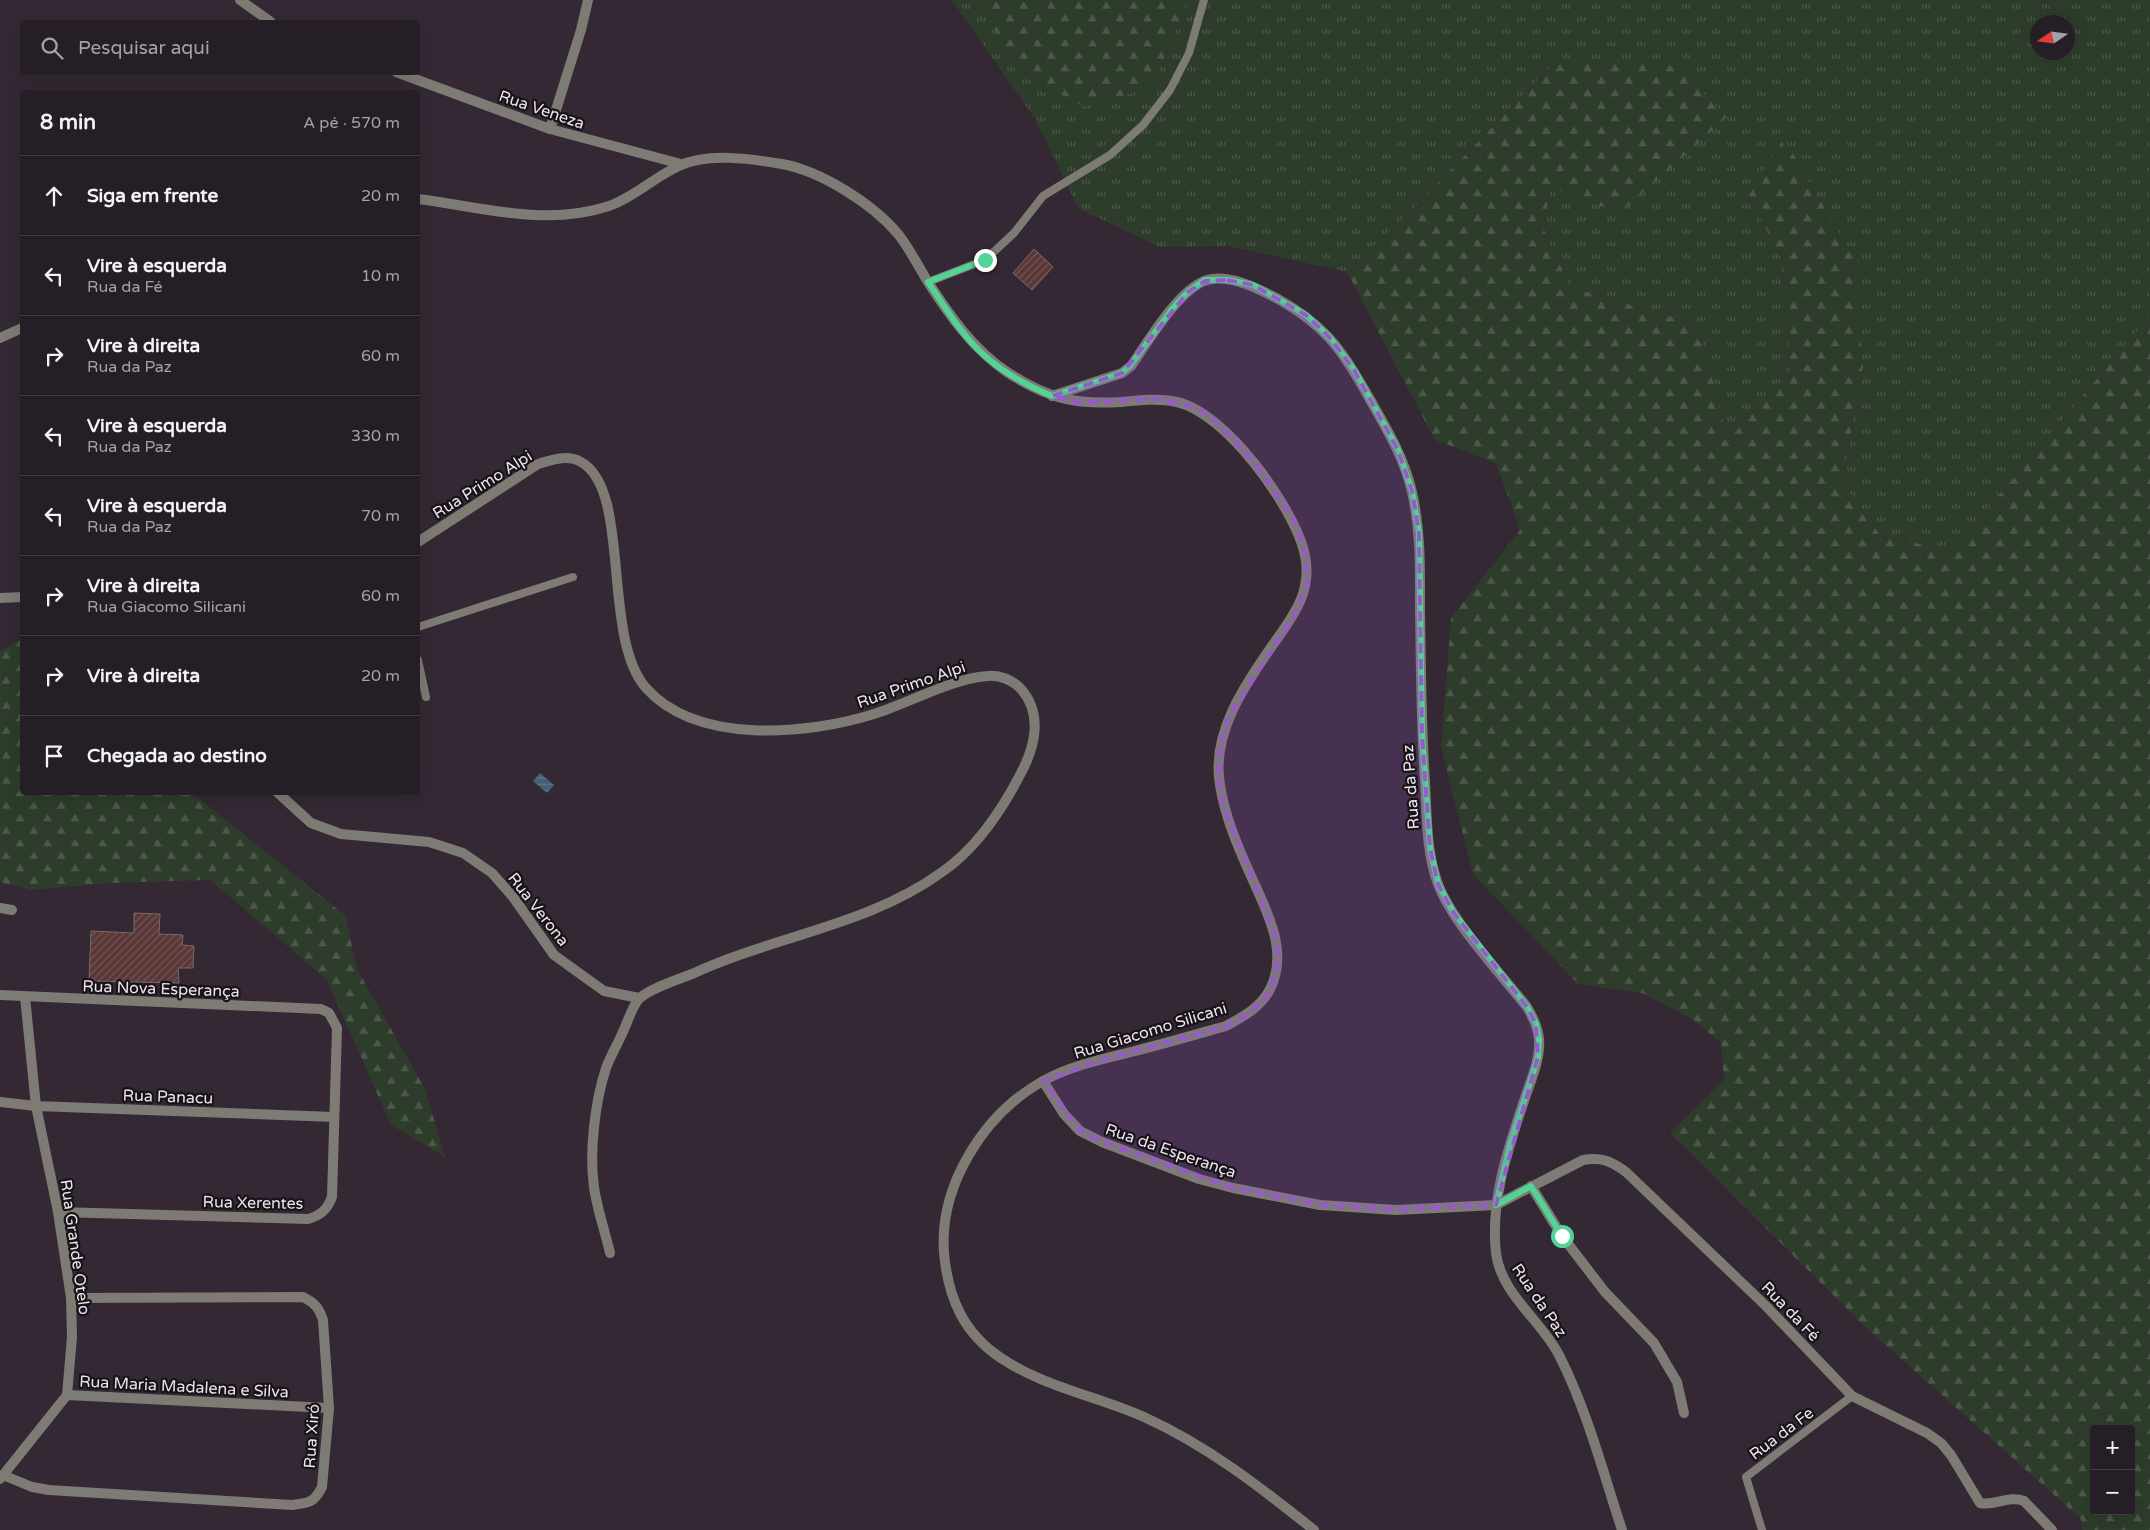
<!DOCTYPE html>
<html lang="pt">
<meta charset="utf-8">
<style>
body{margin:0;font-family:"Varela Round",sans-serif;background:#2e272e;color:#f1f3f6}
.controls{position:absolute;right:15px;bottom:15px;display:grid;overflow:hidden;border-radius:5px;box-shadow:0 5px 20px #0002}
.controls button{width:45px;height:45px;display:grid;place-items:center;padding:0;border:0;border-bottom:1px solid #423c43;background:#261e26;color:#f1f3f6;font:25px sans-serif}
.compass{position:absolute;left:2030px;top:15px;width:45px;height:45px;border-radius:50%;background:#261e26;box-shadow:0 5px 20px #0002;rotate:257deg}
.stop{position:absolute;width:15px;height:15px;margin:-11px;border:4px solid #53d396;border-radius:50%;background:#fff}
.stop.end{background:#53d396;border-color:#fff;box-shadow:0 1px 5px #0008}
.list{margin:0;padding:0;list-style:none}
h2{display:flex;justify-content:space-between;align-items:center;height:65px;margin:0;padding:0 20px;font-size:21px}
h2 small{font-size:16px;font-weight:400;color:#a4a2a7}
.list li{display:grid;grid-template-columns:32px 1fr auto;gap:15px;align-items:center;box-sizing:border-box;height:80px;padding:0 20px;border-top:1px solid #423c43}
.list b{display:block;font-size:19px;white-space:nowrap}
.list p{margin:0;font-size:16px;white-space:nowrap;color:#a4a2a7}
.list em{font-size:16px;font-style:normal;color:#a4a2a7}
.icon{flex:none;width:28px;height:28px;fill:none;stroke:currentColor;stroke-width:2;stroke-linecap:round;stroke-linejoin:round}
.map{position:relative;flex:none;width:2150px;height:1530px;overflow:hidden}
.search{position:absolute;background:#261e26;box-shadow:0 5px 20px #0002;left:20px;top:20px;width:400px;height:55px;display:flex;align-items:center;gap:12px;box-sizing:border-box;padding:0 18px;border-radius:5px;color:#a4a2a7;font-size:19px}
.panel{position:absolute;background:#261e26;box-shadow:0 5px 20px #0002;left:20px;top:90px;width:400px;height:705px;border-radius:5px}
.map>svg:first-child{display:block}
</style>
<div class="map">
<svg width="2150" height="1530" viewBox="0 0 2150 1530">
<defs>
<pattern id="grass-tufts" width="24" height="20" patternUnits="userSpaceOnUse" patternTransform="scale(1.25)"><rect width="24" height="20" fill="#2e3d2b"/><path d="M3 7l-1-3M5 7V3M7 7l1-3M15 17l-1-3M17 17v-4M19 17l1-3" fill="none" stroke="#4c594a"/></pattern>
<pattern id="forest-firs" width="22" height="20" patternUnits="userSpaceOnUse" patternTransform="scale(1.25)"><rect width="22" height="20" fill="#2e3d2b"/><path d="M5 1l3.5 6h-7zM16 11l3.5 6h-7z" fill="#4c594a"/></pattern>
<pattern id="water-rules" width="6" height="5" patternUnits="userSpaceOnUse" patternTransform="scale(1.25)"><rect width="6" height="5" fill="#446174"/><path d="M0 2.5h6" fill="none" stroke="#5f7888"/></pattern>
<pattern id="building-hatch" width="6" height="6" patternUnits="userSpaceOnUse" patternTransform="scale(1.25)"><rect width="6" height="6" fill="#593837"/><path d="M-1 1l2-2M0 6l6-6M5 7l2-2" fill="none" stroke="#715554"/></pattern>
</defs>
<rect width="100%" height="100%" fill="#332833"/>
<path fill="url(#grass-tufts)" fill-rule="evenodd" d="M952 0H990L991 23 1152 87 1189 0H2150V316L1954 549 1882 538 1842 481 1863 366 1785 139 1749 195 1781 258 1791 371 1728 440 1698 325 1570 287 1544 230 1550 187 1559 58 1416 206 1347 272 1229 246 1160 247 1079 209 1035 119ZM2038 22H2068V52H2038Z"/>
<g fill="url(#forest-firs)" fill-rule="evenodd">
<polygon points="990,0 1189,0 1152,87 1085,107 1017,71 991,23"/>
<path d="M1559 58 1676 66 1727 117 1620 213 1550 187 1544 230 1570 287 1698 325 1728 440 1791 371 1781 258 1749 195 1784 138 1854 259 1863 366 1842 481 1882 538 1954 549 2150 316V1530H2082L2081 1519 1862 1324 1670 1133 1724 1080 1721 1043 1692 1019 1642 993 1578 984 1473 874 1441 747 1451 618 1520 530 1496 463 1435 440 1347 272 1416 206ZM2094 1429H2131V1511H2094Z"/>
<polygon points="22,639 22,792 176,792 197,797 345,915 357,969 425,1089 445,1157 391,1125 327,980 210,880 107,883 32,890 0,882 0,651"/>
</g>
<polygon fill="url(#water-rules)" points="540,773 554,785 547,793 533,781"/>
<g fill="url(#building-hatch)" stroke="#7c6968">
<polygon points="1034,249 1053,267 1032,290 1013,273"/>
<polygon points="134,913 160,914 159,934 183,935 182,945 194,946 193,968 178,968 179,983 89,981 91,931 134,933"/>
</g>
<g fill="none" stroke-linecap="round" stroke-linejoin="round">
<g stroke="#7d7b74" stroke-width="8">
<polyline points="928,282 985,260 1014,233 1043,196 1110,155 1143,125 1170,90 1189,53 1204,0"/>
<polyline points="418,627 573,577"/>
<polyline points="418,660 426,697"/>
<polyline points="1762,1530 1746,1477 1852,1396"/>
</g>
<g stroke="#7d7b74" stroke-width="10">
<polyline points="240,0 271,22"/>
<polyline points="396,72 550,129 681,164"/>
<polyline points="550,129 581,30 588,0"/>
<path d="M418 199C482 207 545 227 609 206 635 197 654 177 679 166 707 152 752 159 782 164 821 171 873 204 898 234 910 249 918 266 928 282 950 316 973 349 1007 372 1047 398 1074 405 1121 402 1140 400 1159 398 1177 402 1226 413 1292 505 1304 551 1314 590 1294 615 1272 646 1244 686 1211 734 1220 785 1225 817 1238 847 1251 876 1267 912 1290 953 1269 991 1260 1008 1242 1017 1226 1026 1194 1035 1163 1044 1131 1052 1102 1059 1070 1066 1043 1081 984 1114 939 1185 944 1253 948 1297 963 1333 1001 1358 1044 1387 1097 1396 1144 1417 1208 1446 1260 1487 1314 1530"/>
<polyline points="0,338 22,328"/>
<path d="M1052 396 1122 373 1131 366C1148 342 1176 293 1204 281 1227 272 1259 289 1278 299 1328 327 1345 354 1372 403 1388 431 1405 460 1412 492 1421 531 1420 570 1420 610 1421 667 1421 724 1425 782 1427 815 1426 852 1438 884 1452 922 1501 974 1527 1007 1533 1017 1538 1027 1539 1039 1541 1059 1530 1082 1524 1101 1508 1149 1490 1201 1496 1253 1501 1294 1541 1320 1559 1355 1587 1410 1603 1472 1622 1530"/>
<path d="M418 542 538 464C552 460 567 454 581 462 632 490 601 637 646 688 697 745 807 735 874 714 906 704 956 677 988 676 1000 675 1013 680 1021 689 1043 714 1035 747 1021 773 1002 810 977 848 942 872 868 926 773 936 692 974 679 979 646 990 638 1000 631 1009 627 1024 622 1034 617 1045 610 1057 606 1068 595 1102 589 1152 594 1187 597 1209 605 1231 610 1253"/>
<polyline points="0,598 22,597"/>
<polyline points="277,792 311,823 341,834 429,842 463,853 492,873 513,897 554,955 604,991 639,998"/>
<polyline points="0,908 12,910"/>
<path d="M0 995 321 1009 329 1013 337 1028 332 1197C327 1210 321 1215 308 1219L58 1212"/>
<path d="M1043 1081 1064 1114 1080 1131 1102 1142 1199 1179 1233 1188 1320 1205 1396 1210 1496 1205 1583 1160C1602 1157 1611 1161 1626 1172L1766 1306 1852 1396 1927 1433 1941 1443 1951 1455 1980 1503C1995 1506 2009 1495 2024 1501L2052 1530"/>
<polyline points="0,1102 36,1106 334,1117"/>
<polyline points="1531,1186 1562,1236 1605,1292 1654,1343 1677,1382 1684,1413"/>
<polyline points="67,1395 329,1408"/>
<path d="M3 1475 32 1487 49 1490 292 1505C309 1503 314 1503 322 1487L329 1408 323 1320C319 1308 315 1303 303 1297L71 1298"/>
<polyline points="0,1479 67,1395 72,1337 71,1298 58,1212 36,1106 25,997"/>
</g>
</g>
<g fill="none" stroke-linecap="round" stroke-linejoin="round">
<path stroke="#53d396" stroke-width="6" d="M985 260 928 282C945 307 962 336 985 356 1004 373 1028 386 1052 396L1122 373 1130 366 1173 308 1188 292 1205 280H1228L1253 285 1306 315 1331 339 1354 370 1398 450 1412 491 1419 533 1422 736 1430 848 1438 884 1453 912 1527 1007 1536 1024 1539 1040 1538 1057 1510 1144 1496 1205 1531 1186 1562 1236"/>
</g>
<path fill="#975aca" fill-opacity="0.2" stroke="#975aca" stroke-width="4" stroke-dasharray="10 6" stroke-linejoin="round" d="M1227 280 1253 285 1306 315 1331 339 1354 370 1398 450 1412 491 1419 533 1422 736 1430 848 1438 884 1453 912 1527 1007 1536 1024 1538 1057 1496 1205 1396 1210 1320 1205 1233 1188 1102 1142 1080 1131 1043 1081 1108 1058 1226 1026 1248 1014 1268 994 1276 972 1277 941 1222 803 1218 775 1220 746 1229 716 1295 614 1307 583 1305 554 1295 522 1255 464 1217 423 1197 408 1154 399 1077 403 1052 396 1122 373 1188 292 1205 281Z"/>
<g text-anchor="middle" stroke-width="4.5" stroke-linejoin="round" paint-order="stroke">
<g font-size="16" fill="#ebe4eb" stroke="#181318">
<text transform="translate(542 109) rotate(19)" y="6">Rua Veneza</text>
<text transform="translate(482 484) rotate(-32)" y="6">Rua Primo Alpi</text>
<text transform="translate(911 684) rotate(-19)" y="6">Rua Primo Alpi</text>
<text transform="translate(1410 787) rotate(-94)" y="6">Rua da Paz</text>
<text transform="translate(539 909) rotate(52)" y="6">Rua Verona</text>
<text transform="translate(161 988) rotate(2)" y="6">Rua Nova Esperança</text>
<text transform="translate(1150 1030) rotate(-17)" y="6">Rua Giacomo Silicani</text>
<text transform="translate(168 1096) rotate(2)" y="6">Rua Panacu</text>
<text transform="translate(1171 1150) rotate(19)" y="6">Rua da Esperança</text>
<text transform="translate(253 1202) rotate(1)" y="6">Rua Xerentes</text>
<text transform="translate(76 1247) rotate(82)" y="6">Rua Grande Otelo</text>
<text transform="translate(1540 1300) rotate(56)" y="6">Rua da Paz</text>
<text transform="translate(1791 1311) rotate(46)" y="6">Rua da Fé</text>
<text transform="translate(184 1386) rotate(3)" y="6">Rua Maria Madalena e Silva</text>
<text transform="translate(1781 1433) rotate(-37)" y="6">Rua da Fe</text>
<text transform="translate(311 1436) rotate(-86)" y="6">Rua Xiró</text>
</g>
</g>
</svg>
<div class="controls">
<button>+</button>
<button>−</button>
</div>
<svg class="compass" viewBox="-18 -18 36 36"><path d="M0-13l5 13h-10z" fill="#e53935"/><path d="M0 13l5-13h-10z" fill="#a4a2a7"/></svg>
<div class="stop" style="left:1562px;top:1236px"></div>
<div class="stop end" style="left:985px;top:260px"></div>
<div class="search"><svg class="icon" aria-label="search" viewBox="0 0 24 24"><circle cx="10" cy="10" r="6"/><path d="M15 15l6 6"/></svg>Pesquisar aqui</div>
<section class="panel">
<h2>8 min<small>A pé · 570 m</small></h2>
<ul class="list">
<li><svg class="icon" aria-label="ahead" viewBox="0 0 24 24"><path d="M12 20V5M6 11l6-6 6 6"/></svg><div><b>Siga em frente</b></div><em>20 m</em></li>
<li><svg class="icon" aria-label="left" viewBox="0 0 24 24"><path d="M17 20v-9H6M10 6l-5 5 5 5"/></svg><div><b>Vire à esquerda</b><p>Rua da Fé</p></div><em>10 m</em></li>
<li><svg class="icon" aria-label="right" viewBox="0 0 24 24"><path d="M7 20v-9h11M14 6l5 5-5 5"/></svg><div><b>Vire à direita</b><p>Rua da Paz</p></div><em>60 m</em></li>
<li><svg class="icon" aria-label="left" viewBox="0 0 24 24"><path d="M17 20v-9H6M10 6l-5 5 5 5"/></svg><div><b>Vire à esquerda</b><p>Rua da Paz</p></div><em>330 m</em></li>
<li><svg class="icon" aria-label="left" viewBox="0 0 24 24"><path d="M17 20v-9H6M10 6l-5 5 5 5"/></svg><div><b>Vire à esquerda</b><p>Rua da Paz</p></div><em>70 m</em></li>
<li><svg class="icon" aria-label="right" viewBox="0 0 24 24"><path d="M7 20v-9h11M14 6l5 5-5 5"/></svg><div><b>Vire à direita</b><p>Rua Giacomo Silicani</p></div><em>60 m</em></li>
<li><svg class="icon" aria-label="right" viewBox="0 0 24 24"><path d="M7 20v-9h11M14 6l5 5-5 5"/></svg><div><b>Vire à direita</b></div><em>20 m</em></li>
<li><svg class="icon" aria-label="arrive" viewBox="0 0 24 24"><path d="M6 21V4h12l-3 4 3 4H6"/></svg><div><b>Chegada ao destino</b></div></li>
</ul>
</section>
</div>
